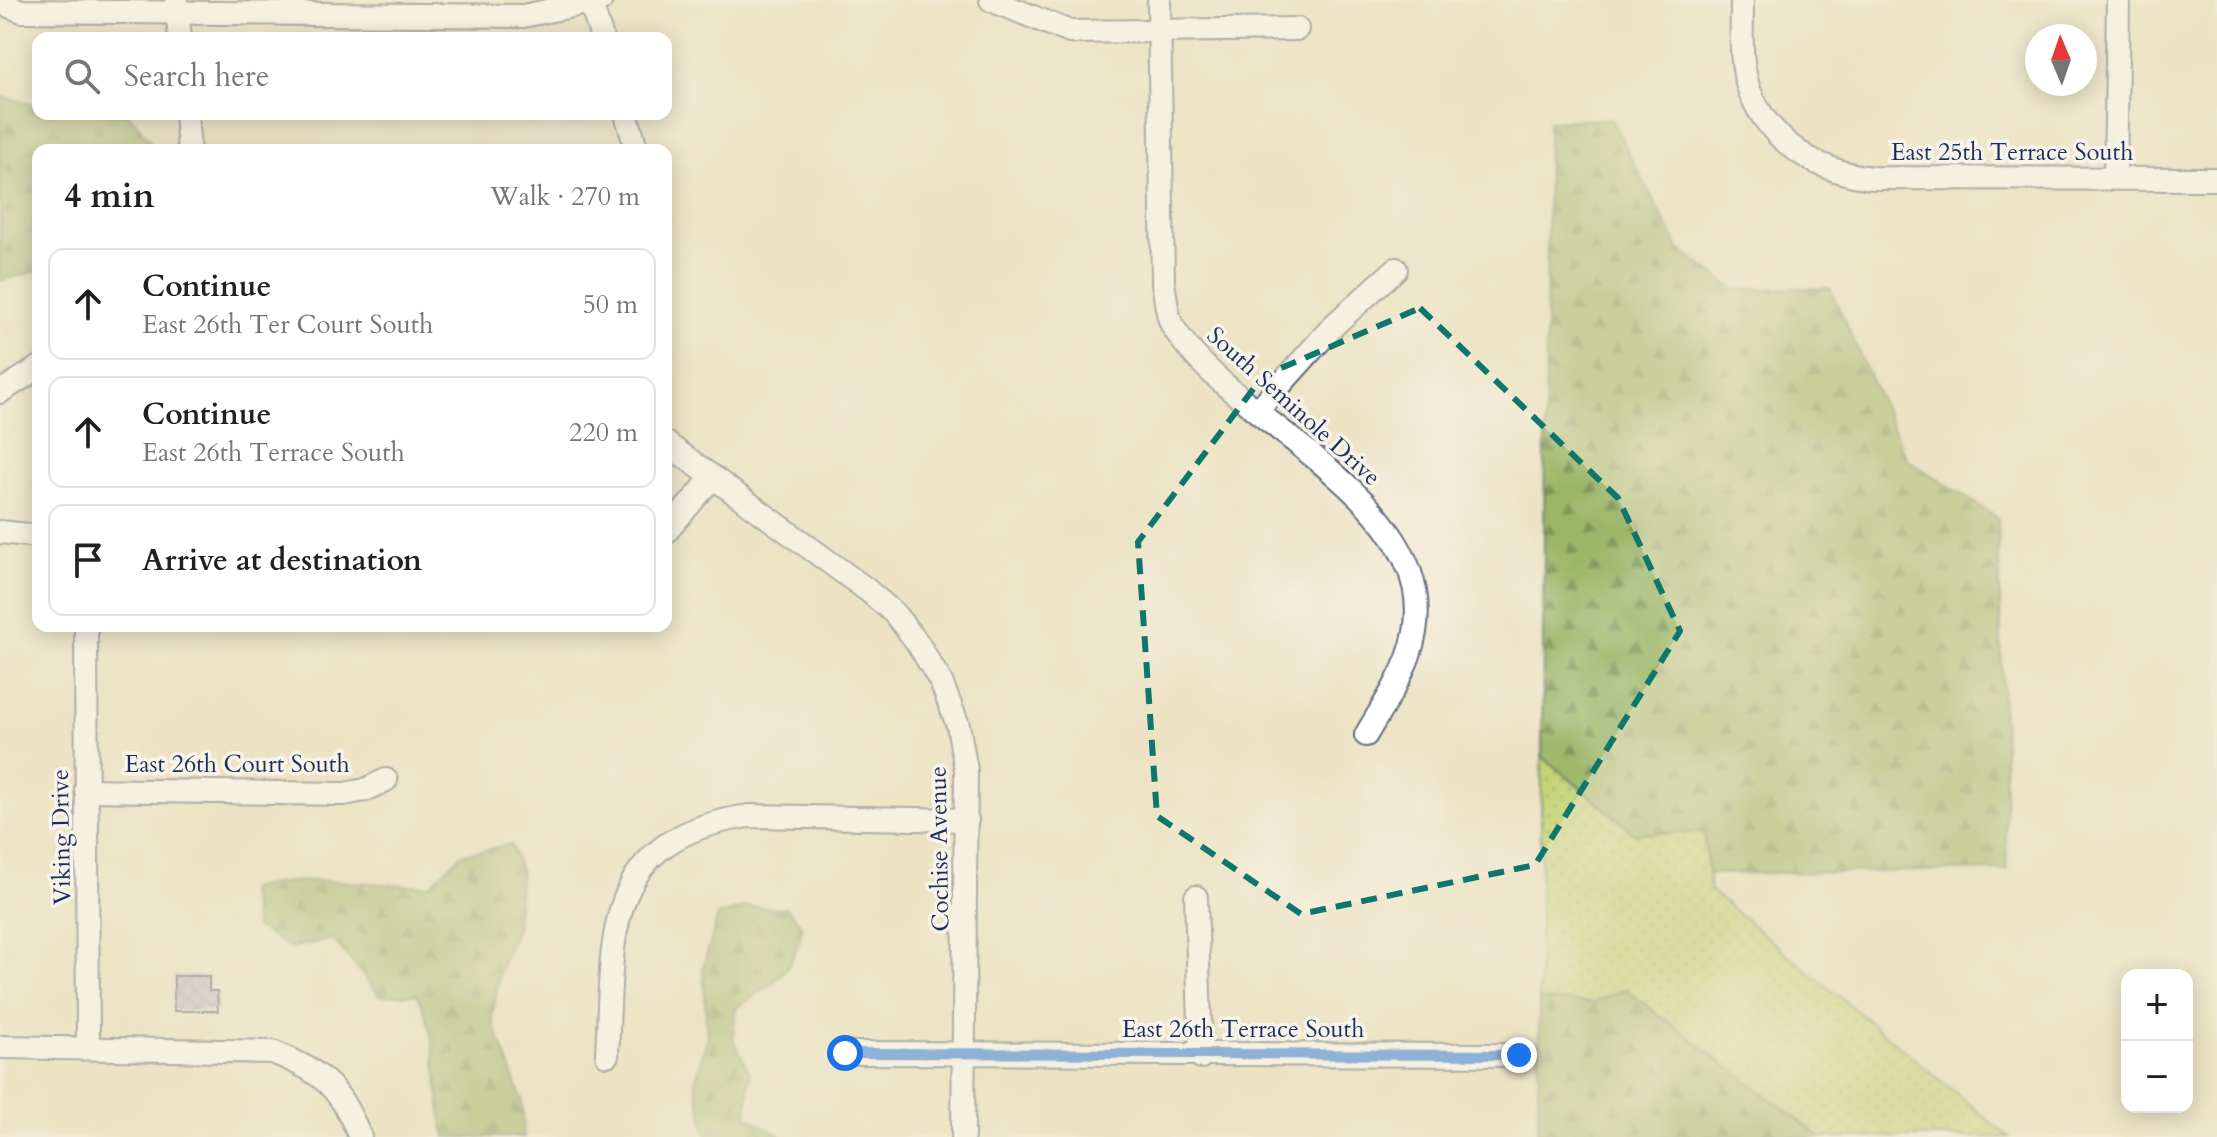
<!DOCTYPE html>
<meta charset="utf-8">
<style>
body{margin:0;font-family:Cardo,serif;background:#f6f6f6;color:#202124}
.controls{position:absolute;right:24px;bottom:24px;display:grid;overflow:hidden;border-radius:16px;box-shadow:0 4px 20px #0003}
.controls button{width:72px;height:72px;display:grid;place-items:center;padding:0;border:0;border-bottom:2px solid #e0e0e0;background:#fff;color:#202124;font:40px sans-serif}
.compass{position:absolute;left:2025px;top:24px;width:72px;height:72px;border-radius:50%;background:#fff;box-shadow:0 4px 20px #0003;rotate:358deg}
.stop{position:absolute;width:24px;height:24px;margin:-18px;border:6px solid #1a73e8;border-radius:50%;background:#fff}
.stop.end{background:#1a73e8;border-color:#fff;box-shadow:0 2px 8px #0008}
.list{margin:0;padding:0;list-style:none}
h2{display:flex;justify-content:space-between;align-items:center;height:104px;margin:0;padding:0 32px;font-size:34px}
h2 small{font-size:26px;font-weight:400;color:#757577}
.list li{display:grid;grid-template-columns:52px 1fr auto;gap:24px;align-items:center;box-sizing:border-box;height:112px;margin:0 16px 16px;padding:0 16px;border:2px solid #e0e0e0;border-radius:16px}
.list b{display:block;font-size:30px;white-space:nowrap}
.list p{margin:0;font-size:26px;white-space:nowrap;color:#757577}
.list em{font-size:26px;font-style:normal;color:#757577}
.icon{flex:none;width:44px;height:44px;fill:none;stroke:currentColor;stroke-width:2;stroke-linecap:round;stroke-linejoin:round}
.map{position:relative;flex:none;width:2217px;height:1137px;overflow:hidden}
.search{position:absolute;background:#fff;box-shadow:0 4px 20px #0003;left:32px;top:32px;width:640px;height:88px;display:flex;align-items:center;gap:20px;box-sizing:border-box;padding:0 28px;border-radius:16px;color:#757577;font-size:30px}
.panel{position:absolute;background:#fff;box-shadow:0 4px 20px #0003;left:32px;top:144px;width:640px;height:488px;border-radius:16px}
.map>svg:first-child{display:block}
</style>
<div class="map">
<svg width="2217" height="1137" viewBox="0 0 2217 1137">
<defs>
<pattern id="grass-dots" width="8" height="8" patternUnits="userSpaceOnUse" patternTransform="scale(2)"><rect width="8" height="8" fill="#c4d476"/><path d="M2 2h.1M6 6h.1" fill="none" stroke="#a8b668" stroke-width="1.8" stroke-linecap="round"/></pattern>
<pattern id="forest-firs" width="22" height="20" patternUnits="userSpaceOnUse" patternTransform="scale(2)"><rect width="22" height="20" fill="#9bb667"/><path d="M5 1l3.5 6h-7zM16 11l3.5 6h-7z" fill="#7e9458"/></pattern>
<pattern id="building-cross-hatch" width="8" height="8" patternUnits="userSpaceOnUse" patternTransform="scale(2)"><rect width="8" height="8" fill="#b4a3ce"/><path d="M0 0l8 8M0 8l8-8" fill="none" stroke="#9285aa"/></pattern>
</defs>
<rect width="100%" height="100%" fill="#f7f3e8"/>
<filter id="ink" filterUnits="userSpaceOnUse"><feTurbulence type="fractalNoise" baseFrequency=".0125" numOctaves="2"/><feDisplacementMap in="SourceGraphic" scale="16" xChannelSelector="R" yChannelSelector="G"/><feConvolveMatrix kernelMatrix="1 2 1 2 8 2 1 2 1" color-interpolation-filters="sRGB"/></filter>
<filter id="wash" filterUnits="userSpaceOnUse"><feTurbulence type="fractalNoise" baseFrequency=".006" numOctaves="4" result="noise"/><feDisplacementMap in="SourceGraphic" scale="32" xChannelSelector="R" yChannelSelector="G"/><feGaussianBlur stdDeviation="1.8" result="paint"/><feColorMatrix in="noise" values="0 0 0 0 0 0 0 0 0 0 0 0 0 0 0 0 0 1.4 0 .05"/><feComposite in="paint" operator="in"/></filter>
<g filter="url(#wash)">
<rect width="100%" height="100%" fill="#ede3c4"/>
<polygon fill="url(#grass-dots)" stroke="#70826a" stroke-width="2" points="1542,756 1634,833 1704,833 1710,890 2009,1137 1821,1137 1625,989 1593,1003 1539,1000"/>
<g fill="url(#forest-firs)" stroke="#5b7262" stroke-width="2">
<polygon points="0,96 38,105 38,114 129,114 157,150 38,150 38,271 0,281"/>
<polygon points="1611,119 1679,249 1735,289 1830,288 1907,459 1998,518 2007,870 1708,874 1704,833 1634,833 1542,756 1548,121"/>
<path d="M511 844 521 872 516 928 500 970 492 1019 522 1100 524 1137H446C433 1087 441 1043 417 994L380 996 333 939 290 948 255 927 249 889C307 872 370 887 430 885L461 855Z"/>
<path d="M747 907 787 908 803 927C790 977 777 981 736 1008L733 1039 750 1073 747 1116 782 1137H707L695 1082 707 1038 703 967 718 915Z"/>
<polygon points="1625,989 1821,1137 1538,1137 1539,1000 1593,1003"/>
</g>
<g id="blocks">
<polygon fill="url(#building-cross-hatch)" points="174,976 209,976 209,991 217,991 218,1011 174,1011"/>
</g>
</g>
<g filter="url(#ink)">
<use href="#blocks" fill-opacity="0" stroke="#646e82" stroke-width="2"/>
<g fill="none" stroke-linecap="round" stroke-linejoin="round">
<g stroke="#646e82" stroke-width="26">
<g id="minor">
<polyline points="991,0 1070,32 1297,29"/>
<path d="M1159 0 1163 283C1166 296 1166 314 1172 325 1233 429 1462 506 1409 655 1399 683 1381 709 1366 735"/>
<path d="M1742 0C1742 29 1739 64 1750 92 1771 144 1820 173 1874 178L2217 179"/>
<polyline points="176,1 180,38"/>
<polyline points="0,3 22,11 523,16 601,0"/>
<polyline points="591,4 602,38"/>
<polyline points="186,114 189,150"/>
<polyline points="626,114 635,144"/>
<polyline points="2115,177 2118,0"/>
<polyline points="0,392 38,368"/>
<polyline points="1257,411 1334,325 1396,269"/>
<polyline points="666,443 866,589 894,613 917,642 941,682 958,725 966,770 963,1137"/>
<polyline points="0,532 38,536"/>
<polyline points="666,532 713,477"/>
<polyline points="86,626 88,1047"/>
<polyline points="86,790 344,794 365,790 386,780"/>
<polyline points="1196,897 1201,1057"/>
<path d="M0 1047 272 1052C322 1071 340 1087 360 1137"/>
<polyline points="845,1053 1519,1055"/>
<path d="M607 1055C613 936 601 837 749 816L967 820"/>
</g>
</g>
<use href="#minor" stroke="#fff" stroke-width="22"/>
</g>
</g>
<g fill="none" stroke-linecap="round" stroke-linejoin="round" filter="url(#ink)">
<polyline stroke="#1a73e8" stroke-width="10" points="845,1053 1519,1055"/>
</g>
<path d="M0 0H2217V1137H0ZM1420 308 1618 498 1680 631 1535 865 1301 914 1157 816 1138 542 1263 376Z" fill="#ede3c4" fill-opacity=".55" fill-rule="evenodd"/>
<path fill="none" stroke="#0f766e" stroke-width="6" stroke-dasharray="16 10" stroke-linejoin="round" d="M1420 308 1618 498 1680 631 1535 865 1301 914 1157 816 1138 542 1263 376Z"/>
<g text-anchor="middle" stroke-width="7" stroke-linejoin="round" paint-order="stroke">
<g font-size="24" fill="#1b2f5e" stroke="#f7f3e8">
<text x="2012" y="160">East 25th Terrace South</text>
<text transform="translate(1294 406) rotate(42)" y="8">South Seminole Drive</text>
<text x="237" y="772">East 26th Court South</text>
<text transform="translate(61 837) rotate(-91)" y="8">Viking Drive</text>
<text transform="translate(939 849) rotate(-91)" y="8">Cochise Avenue</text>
<text x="1243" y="1037">East 26th Terrace South</text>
</g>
</g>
</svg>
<div class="controls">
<button>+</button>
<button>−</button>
</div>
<svg class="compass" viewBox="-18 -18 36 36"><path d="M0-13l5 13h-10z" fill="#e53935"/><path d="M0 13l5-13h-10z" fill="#757577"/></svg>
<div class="stop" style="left:845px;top:1053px"></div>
<div class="stop end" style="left:1519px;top:1055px"></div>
<div class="search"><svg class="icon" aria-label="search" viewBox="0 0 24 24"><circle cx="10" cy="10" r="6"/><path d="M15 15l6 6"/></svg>Search here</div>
<section class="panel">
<h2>4 min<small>Walk · 270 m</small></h2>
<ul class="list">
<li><svg class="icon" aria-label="ahead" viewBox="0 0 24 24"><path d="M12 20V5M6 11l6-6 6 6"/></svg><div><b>Continue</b><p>East 26th Ter Court South</p></div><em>50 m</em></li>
<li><svg class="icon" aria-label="ahead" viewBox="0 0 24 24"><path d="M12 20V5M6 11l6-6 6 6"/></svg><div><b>Continue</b><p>East 26th Terrace South</p></div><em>220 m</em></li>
<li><svg class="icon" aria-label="arrive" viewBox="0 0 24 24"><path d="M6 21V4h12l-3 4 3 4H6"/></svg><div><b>Arrive at destination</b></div></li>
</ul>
</section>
</div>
